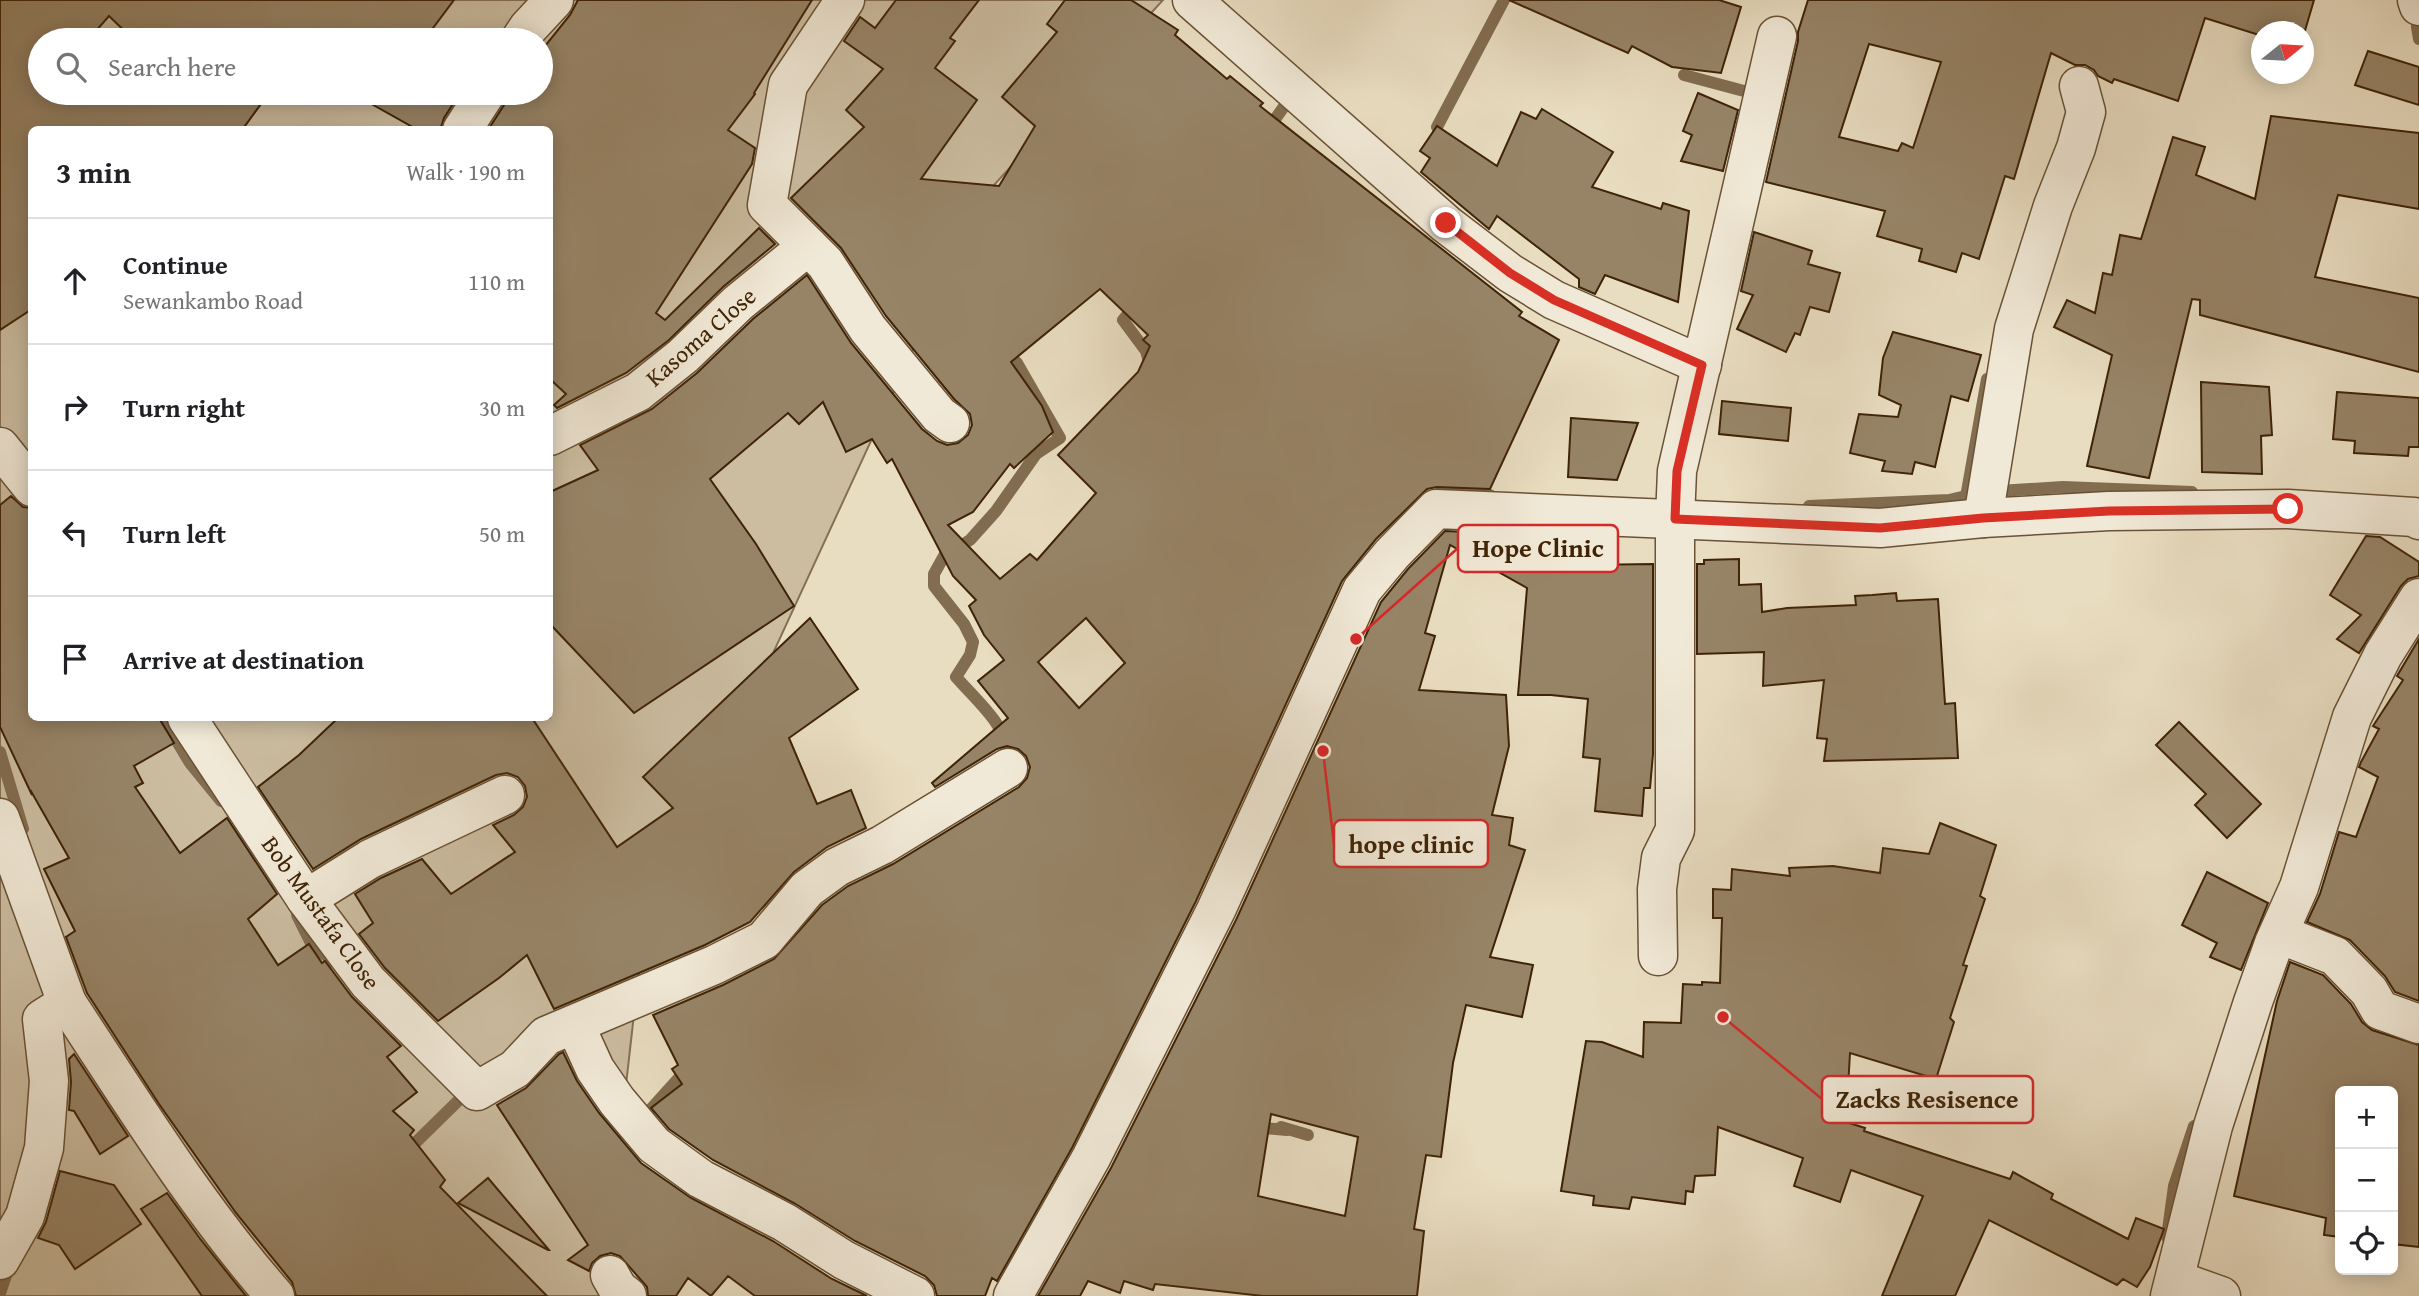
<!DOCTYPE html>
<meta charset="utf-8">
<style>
body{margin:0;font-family:"Gentium Book Plus",serif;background:#f6f6f6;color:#202124}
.controls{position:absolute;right:21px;bottom:21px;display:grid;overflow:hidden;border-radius:10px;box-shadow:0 4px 18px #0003}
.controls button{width:63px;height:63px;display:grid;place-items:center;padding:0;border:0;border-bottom:2px solid #e0e0e0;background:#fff;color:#202124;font:35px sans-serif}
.compass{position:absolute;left:2251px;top:21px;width:63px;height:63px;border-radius:50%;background:#fff;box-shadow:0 4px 18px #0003;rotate:72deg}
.stop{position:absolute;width:21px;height:21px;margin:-16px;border:5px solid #d93025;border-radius:50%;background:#fff}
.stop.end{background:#d93025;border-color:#fff;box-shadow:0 2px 7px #0008}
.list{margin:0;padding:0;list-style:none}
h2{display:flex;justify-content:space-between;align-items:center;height:91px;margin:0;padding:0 28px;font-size:30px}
h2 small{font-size:23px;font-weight:400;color:#757577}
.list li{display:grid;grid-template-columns:46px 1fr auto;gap:21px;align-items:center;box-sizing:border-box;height:126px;padding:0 28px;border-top:2px solid #e0e0e0}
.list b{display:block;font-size:26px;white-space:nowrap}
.list p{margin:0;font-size:23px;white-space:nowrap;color:#757577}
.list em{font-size:23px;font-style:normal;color:#757577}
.icon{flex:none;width:38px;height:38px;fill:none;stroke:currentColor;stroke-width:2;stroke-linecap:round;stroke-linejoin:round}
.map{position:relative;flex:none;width:2419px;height:1296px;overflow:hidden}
.search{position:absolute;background:#fff;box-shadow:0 4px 18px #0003;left:28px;top:28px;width:525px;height:77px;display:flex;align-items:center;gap:18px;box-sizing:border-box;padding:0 24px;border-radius:38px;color:#757577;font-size:26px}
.panel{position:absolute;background:#fff;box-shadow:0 4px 18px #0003;left:28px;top:126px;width:525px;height:595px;border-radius:10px}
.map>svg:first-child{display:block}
</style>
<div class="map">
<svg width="2419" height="1296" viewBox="0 0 2419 1296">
<rect width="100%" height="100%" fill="#e9ddc1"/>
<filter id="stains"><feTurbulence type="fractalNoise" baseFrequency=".00286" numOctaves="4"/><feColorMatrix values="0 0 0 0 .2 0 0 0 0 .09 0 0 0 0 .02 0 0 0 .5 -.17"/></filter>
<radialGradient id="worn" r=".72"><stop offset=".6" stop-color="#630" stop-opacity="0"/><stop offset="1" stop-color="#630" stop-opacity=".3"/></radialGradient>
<path fill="#ccbda1" stroke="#867054" stroke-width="2" fill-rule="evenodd" d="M0 0H1163L984 196 643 935 602 1296H0ZM40 40H541V93H40ZM32 130H550V718H32Z"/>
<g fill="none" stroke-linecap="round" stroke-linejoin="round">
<g stroke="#826d50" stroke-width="12">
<polyline points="2419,16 2417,27 2419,39"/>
<polyline points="1684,75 1759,95"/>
<polyline points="1437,127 1504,0"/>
<polyline points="1266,132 1290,98"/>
<polyline points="1137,303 1123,320 1146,351 1151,369"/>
<path d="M1002 349 1017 363 1060 438 1036 454 996 511 970 540 944 556 934 574V586L964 624 973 642 970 655 956 677C980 704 1001 720 1011 755L1008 763"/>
<polyline points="1966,497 1987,379"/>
<path d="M1431 501C1452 477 1463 489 1490 495"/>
<polyline points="1809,506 1949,500 1983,492 2063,487 2192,492"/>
<polyline points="163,718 190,763 221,801"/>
<polyline points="0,752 23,829"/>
<polyline points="297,915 311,943 334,962"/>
<polyline points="641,1120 678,1079 692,1071"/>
<polyline points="1253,1127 1287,1130"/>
<polyline points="1281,1127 1308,1135"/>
<polyline points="404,1154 464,1095 473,1092"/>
<polyline points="2167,1237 2174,1186 2194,1126"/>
<polyline points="0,1293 10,1264"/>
</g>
</g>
<g fill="#978467" stroke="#3f2306" stroke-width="2" fill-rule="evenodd">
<polygon points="0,0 454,0 424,40 134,40 109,16 88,40 40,40 40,93 269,93 242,130 32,130 32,309 0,330"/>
<polygon points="578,0 812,0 754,93 755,94 728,130 755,148 752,164 656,313 665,320 759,228 775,244 723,287 669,340 626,373 557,408 554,405 566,394 550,379 550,130 488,130 504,105 508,93 541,93 541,51 570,15"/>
<path d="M896 0H979L950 38 955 41 935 68 977 100 921 179 999 186 1035 126 1002 97 1057 32 1047 24 1065 0H1131L1178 30 1175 35 1227 79 1230 76 1263 103 1260 106 1522 312 1519 316 1559 340 1490 489 1437 487 1427 489 1376 539 1342 581 1196 901 1072 1148 997 1281 992 1278 985 1296H937L934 1285 925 1276 855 1241 794 1203 713 1160 669 1129 651 1108 682 1084 672 1069 678 1065 653 1015 723 985 774 959 822 905 848 886 893 864 1019 787 1027 778 1030 767 1026 756 1018 749 1007 746 997 749 935 787 932 783 1008 718 978 681 1004 660 984 635 969 606 976 600 953 576 892 459 887 463 872 439 846 452 823 402 799 424 788 413 710 479 756 544 794 606 634 713 550 624V492L598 470 580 445 652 409 697 373 753 319 807 275 851 343 922 429 937 441 947 445 958 443 968 435 972 425 970 414 954 399 886 316 841 248 791 198 864 127 846 110 883 69 844 41 860 17 875 28ZM1100 289 1148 335 1143 340 1150 346 1138 372 1058 455 1096 493 1037 560 1030 554 1000 579 948 525 973 512 1010 464 1014 468 1053 432 1042 406 1011 362ZM1086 618 1125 663 1079 708 1038 662Z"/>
<polygon points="1509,0 1719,0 1741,7 1721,73 1672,67 1632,46 1628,53"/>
<path d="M1808 0H2314L2304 34V32H2262V36L2205 18 2178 101 2114 79 2112 83 2098 76 2094 70 2085 65H2075L2051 53 2014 179 2005 176 1979 259 1962 253 1956 272 1919 261 1922 249 1877 236 1885 211 1766 182 1798 41V32ZM1869 44 1941 62 1913 148 1902 143 1898 151 1839 137Z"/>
<polygon points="2368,51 2419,67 2419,105 2355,85"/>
<polygon points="352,93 460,93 444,118 440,130 418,130"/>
<polygon points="1698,93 1738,110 1723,171 1681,161 1692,135 1683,131"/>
<polygon points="1542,109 1613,152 1592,187 1661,209 1663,203 1689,211 1678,302 1605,275 1595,294 1579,287 1579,279 1497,216 1489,229 1421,172 1430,158 1420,151 1437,126 1497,166 1521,112 1536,119"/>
<polygon points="2271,116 2419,133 2419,209 2338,195 2315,277 2419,298 2419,372 2200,315 2200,300 2192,299 2149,478 2087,466 2112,355 2054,327 2067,300 2095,313 2103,273 2112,275 2120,235 2141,239 2173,137 2205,147 2196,175 2255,199"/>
<polygon points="1754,232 1812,251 1808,264 1840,273 1829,312 1810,307 1800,335 1795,333 1786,352 1737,329 1753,295 1741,291"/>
<polygon points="1893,332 1981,355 1968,401 1951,396 1935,467 1915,462 1912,474 1882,471 1885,461 1850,453 1859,414 1898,417 1901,405 1879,395 1883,358"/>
<polygon points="2201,382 2269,387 2272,435 2261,436 2262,474 2202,472"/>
<polygon points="2337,392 2419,398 2419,447 2409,447 2408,456 2354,453 2355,441 2333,439"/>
<polygon points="1722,401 1791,408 1788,441 1719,434"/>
<polygon points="1571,418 1638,423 1617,480 1568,477"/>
<polygon points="11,496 23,507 32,508 32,718 159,718 174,743 134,766 143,783 135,787 180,853 227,818 277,894 248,919 278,965 309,944 322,963 325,961 352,997 401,1046 387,1057 417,1092 393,1111 414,1130 410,1135 445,1180 440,1187 547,1296 296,1296 292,1282 236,1213 159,1104 87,993 66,937 75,931 44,869 69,858 32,793 32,795 0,727 0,505"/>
<path d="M1445 531 1529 535 1556 550V536L1585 537 1584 565 1653 564V754L1650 788H1644L1642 816 1595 811 1600 759 1583 757 1588 699 1551 695H1518L1527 588 1450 545 1425 633 1435 636 1419 690 1506 695 1509 746 1492 815 1513 818 1509 845 1525 850 1490 957 1533 965 1522 1017 1466 1005 1453 1063 1441 1157 1426 1155 1414 1229 1424 1231 1417 1296H1263L1155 1284 1153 1290 1124 1281 1120 1293 1088 1281 1080 1296H1038L1111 1168 1236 920 1381 602 1408 569ZM1271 1114 1358 1137 1345 1216 1258 1196Z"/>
<polygon points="2366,536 2380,537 2419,562 2419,576 2408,579 2401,586 2359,653 2337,639 2361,615 2330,595"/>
<polygon points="1739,559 1739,585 1761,584 1762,612 1787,608 1856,605 1855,596 1872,595 1896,593 1897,601 1938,599 1945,704 1955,703 1958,758 1824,761 1827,739 1817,738 1824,680 1763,686 1764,652 1697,654 1697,564 1704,564 1704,560"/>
<polygon points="810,618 858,689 789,738 817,804 851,790 866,828 827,847 794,872 750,922 705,945 554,1009 527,955 499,978 438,1021 385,968 359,934 373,923 355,894 381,878 422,859 451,894 515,852 493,825 514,815 523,807 527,797 525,786 518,777 507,773 496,775 361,839 313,869 258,787 299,755 338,718 532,718 617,847 673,808 643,777"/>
<polygon points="2419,639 2419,1001 2395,992 2385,976 2350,940 2307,922 2320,894 2339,832 2356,837 2378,777 2359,767 2361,762 2379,729 2373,726 2403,680 2397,676"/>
<polygon points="2179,722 2261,804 2227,838 2195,805 2206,794 2156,745"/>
<polygon points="1940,823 1996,845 1980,896 1985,899 1963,965 1967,966 1950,1018 1954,1022 1936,1079 1850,1053 1846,1122 1865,1128 1864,1131 2010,1179 2013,1172 2053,1194 2051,1199 2128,1239 2136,1218 2164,1229 2150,1267 2137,1287 2123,1279 2117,1285 1989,1220 1955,1296 1882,1296 1923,1196 1851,1170 1840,1202 1794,1186 1803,1158 1718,1127 1715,1175 1695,1176 1693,1192 1686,1191 1685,1204 1632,1197 1629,1209 1593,1205 1594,1196 1561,1191 1586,1041 1602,1042 1643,1057 1644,1022 1681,1023 1683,984 1702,985 1702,982 1720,983 1722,918 1713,918 1713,889 1731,890 1732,869 1790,876 1789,868 1833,866 1880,873 1883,848 1929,854"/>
<polygon points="2207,872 2268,903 2241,970 2210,957 2217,943 2182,925"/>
<polygon points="2290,962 2323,975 2351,1004 2362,1022 2372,1030 2419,1045 2419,1247 2393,1244 2393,1091 2340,1091 2340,1237 2324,1235 2326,1218 2234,1196 2277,1001"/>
<polygon points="563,1052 577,1081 599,1113 641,1163 691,1198 773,1241 832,1279 867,1296 755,1296 728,1276 711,1296 688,1278 676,1296 648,1296 647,1287 620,1256 611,1253 600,1256 592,1263 589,1271 568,1260 588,1245 497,1105 526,1088 559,1054"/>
<polygon points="74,1054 128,1136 100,1154 74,1111 69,1110 71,1082 69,1059"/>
<polygon points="60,1171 114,1185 141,1224 75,1269 59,1245 38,1238 46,1222"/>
<polygon points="488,1178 549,1250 548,1250 458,1203"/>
<polygon points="167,1193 201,1240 246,1296 202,1296 141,1209"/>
</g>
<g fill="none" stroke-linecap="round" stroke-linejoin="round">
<g stroke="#6a5235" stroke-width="41">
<g id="minor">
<polyline points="845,0 788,85 767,205 825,263 868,329 939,415 950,423"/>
<polyline points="1192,0 1446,224 1510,273 1554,300 1702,365"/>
<polyline points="2417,0 2419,6"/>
<polyline points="520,40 528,28 554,0"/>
<polyline points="462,130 486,93"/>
<polyline points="550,436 638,392 683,356 738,303 808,246"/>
<polyline points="0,447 32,487"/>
<polyline points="1983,518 2014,329 2053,206 2076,148 2086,112 2079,86"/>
<polyline points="187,718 306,899 368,982 477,1091 515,1069 546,1036 714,965 764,940 807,889 837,867 882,845 1008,768"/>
<polyline points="0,818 67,1003 42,1019 49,1081 44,1148 25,1216 0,1260"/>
<polyline points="306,899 370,859 505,795"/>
<polyline points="2279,934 2335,956 2369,991 2380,1010 2419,1024"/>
<polyline points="1658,956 1657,889 1661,858 1675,830 1675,519 1677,471 1777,36"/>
<path d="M67 1003C133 1103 196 1206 275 1296"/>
<polyline points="575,1025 595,1069 617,1101 654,1145 701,1179 784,1222 844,1260 915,1296"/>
<polyline points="610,1275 618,1289 627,1296"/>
<polyline points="2176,1280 2221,1296"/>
<polyline points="1013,1296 1091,1158 1216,910 1362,590 1392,554 1436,509 1880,528 1983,518 2109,511 2288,509 2414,517 2419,520"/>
<polyline points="2170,1296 2213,1126 2253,1002 2274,943 2299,887 2352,717 2383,655 2419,598"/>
</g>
</g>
<use href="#minor" stroke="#f1e9d7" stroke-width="38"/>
</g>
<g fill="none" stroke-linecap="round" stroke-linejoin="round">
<polyline stroke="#d93025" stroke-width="9" points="1446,223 1510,273 1554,300 1702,365 1677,471 1675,519 1880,528 1983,518 2109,511 2288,509"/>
</g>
<g text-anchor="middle" stroke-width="5" stroke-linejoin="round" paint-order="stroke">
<g font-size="24" fill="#3f2306" stroke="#f1e9d7">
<text transform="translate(701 337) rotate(-41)" y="8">Kasoma Close</text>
<text transform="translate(321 913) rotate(54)" y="8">Bob Mustafa Close</text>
</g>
</g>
<path fill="none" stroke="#d62828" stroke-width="2.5" d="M1356 639L1458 548M1323 751L1334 844M1723 1017L1822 1099"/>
<g fill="#d62828" stroke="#f1e9d7" stroke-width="2.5">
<circle cx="1356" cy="639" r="7"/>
<circle cx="1323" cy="751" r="7"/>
<circle cx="1723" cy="1017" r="7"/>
</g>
<g fill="#f1e9d7" stroke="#d62828" stroke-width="2.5">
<rect x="1458" y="525" width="160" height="47" rx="7"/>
<rect x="1334" y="820" width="154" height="47" rx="7"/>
<rect x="1822" y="1076" width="211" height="47" rx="7"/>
</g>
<g font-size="26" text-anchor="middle" font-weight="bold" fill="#3f2306">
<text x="1538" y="557">Hope Clinic</text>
<text x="1411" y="853">hope clinic</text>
<text x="1927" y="1108">Zacks Resisence</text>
</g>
<rect width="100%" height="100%" filter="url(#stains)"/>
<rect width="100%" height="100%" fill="url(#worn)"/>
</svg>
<div class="controls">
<button>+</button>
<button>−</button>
<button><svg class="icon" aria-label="locate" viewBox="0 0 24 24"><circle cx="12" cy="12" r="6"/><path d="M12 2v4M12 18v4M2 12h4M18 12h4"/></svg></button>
</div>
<svg class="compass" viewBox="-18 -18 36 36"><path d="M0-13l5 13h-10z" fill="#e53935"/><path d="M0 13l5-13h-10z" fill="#757577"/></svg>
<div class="stop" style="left:2288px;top:509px"></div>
<div class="stop end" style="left:1446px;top:223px"></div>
<div class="search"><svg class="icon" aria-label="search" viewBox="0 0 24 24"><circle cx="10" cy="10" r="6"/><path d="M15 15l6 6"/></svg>Search here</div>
<section class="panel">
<h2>3 min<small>Walk · 190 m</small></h2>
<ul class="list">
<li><svg class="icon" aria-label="ahead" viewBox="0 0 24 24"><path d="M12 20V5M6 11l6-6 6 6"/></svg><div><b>Continue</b><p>Sewankambo Road</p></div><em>110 m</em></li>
<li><svg class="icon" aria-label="right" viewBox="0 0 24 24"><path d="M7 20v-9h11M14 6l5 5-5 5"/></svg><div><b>Turn right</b></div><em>30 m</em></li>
<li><svg class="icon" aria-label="left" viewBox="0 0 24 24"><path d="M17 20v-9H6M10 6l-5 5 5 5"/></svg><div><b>Turn left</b></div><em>50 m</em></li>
<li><svg class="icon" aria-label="arrive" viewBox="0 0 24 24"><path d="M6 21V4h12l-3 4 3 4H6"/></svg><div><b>Arrive at destination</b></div></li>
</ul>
</section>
</div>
